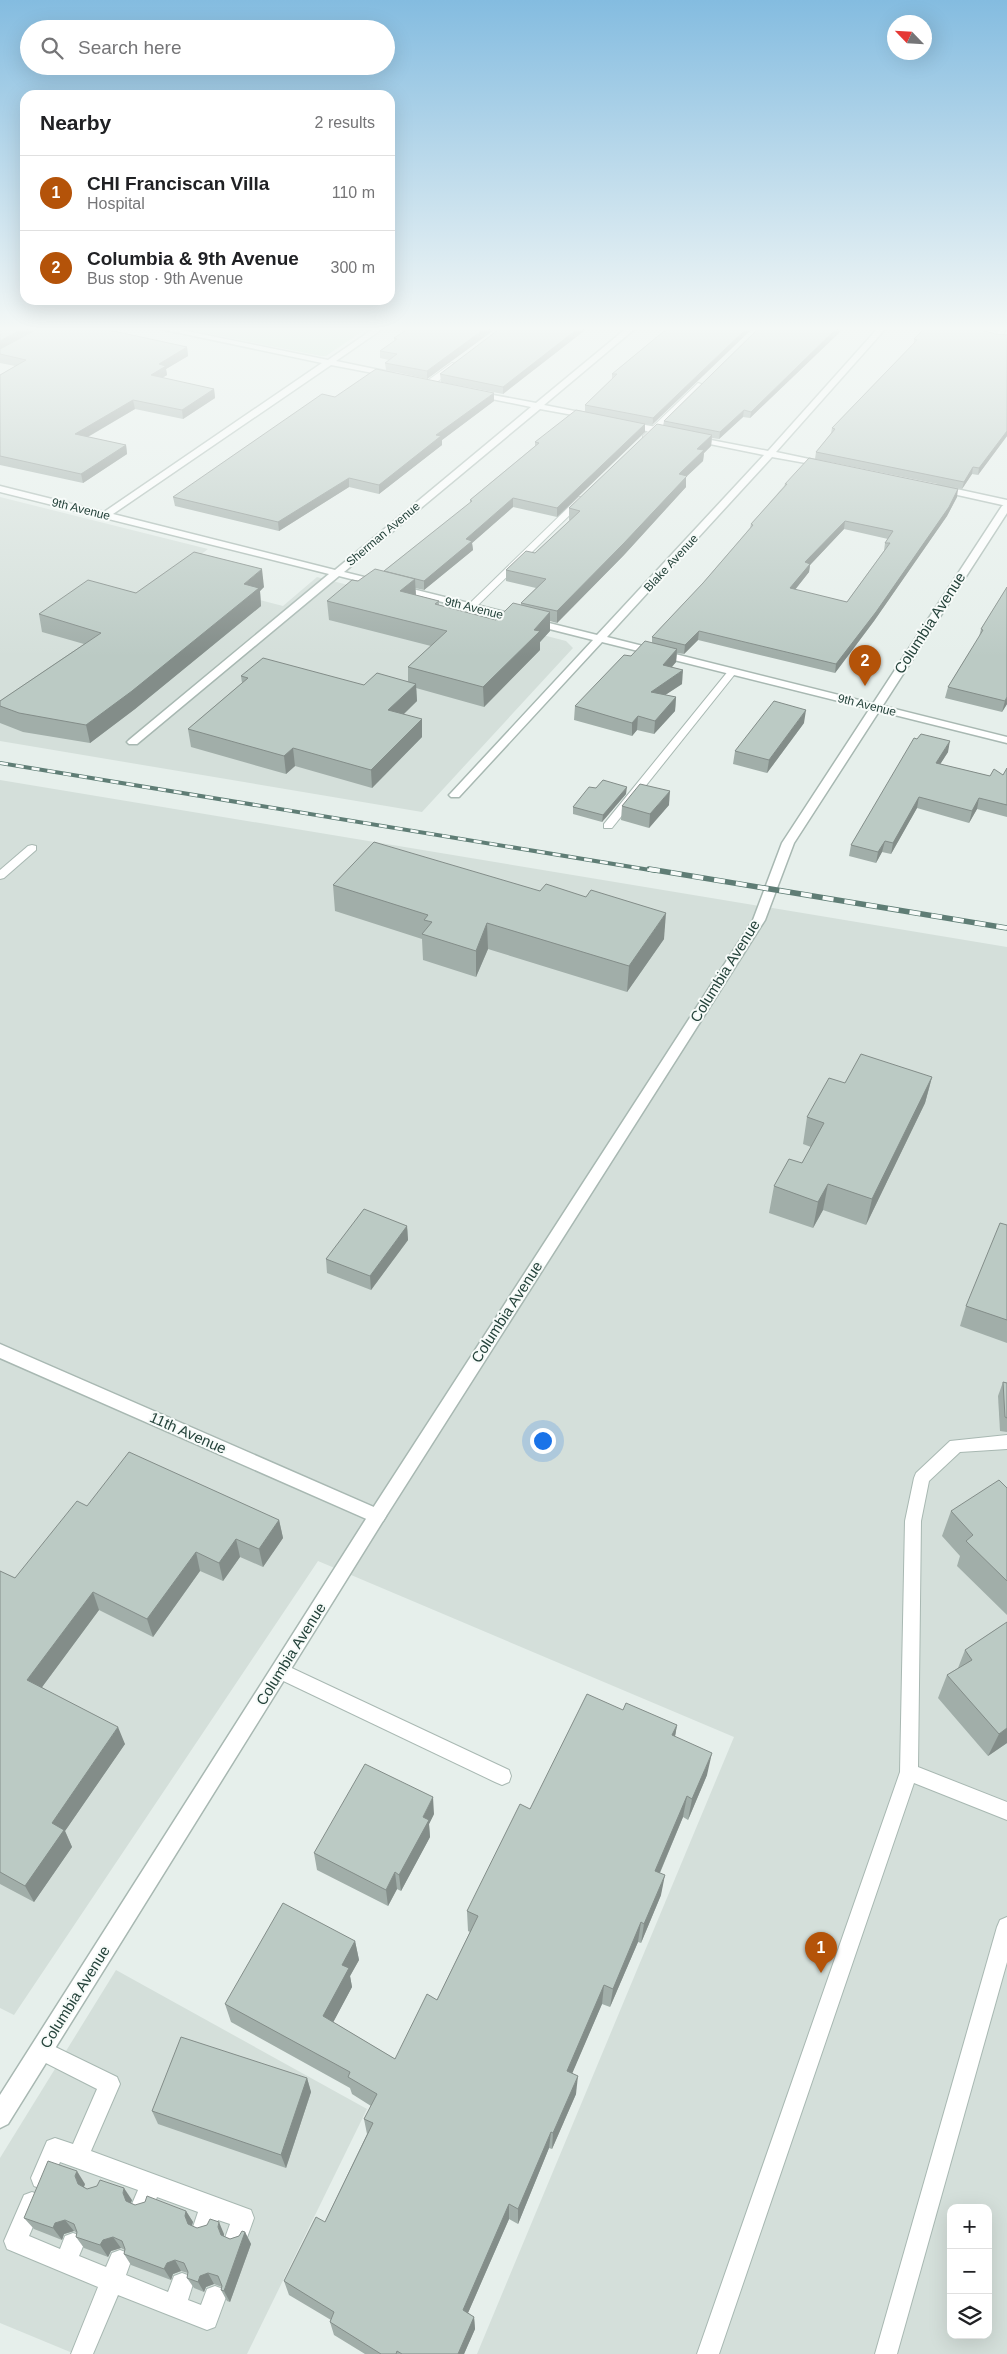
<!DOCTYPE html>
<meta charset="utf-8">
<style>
body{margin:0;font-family:Arial,sans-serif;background:#f6f6f6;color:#202124}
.controls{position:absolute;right:15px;bottom:15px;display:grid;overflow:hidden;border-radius:10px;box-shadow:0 5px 20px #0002}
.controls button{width:45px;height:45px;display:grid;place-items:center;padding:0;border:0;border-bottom:1px solid #e0e0e0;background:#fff;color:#202124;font:25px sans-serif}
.compass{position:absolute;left:887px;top:15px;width:45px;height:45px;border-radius:50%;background:#fff;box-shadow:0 5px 20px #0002;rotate:295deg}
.you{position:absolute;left:542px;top:1440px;width:18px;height:18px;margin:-12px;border:4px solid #fff;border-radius:50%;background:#1a73e8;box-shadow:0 0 0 8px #1a73e833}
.badge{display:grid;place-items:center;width:32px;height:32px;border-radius:50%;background:#b45309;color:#fff;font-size:16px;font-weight:700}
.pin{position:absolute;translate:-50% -41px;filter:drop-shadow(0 1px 2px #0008)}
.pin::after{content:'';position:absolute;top:26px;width:18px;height:15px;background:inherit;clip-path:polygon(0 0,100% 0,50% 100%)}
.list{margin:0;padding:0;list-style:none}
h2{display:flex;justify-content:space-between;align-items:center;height:65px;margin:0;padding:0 20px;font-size:21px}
h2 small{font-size:16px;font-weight:400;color:#757577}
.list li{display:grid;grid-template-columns:32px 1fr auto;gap:15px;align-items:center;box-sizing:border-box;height:75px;padding:0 20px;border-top:1px solid #e0e0e0}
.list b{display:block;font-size:19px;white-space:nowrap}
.list p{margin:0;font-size:16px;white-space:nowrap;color:#757577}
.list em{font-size:16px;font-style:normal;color:#757577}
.icon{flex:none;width:28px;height:28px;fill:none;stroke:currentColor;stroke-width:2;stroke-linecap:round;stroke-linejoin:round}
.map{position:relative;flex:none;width:1007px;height:2354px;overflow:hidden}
.search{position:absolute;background:#fff;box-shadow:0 5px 20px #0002;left:20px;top:20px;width:375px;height:55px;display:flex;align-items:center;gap:12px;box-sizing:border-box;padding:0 18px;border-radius:28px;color:#757577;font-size:19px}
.panel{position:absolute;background:#fff;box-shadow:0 5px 20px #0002;left:20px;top:90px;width:375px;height:215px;border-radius:15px}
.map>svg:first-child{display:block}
</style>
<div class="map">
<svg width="1007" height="2354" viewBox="0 0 1007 2354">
<rect width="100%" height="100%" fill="#e6efeb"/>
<g fill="#d4dfda" fill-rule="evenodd">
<polygon points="0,497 208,549 172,577 283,606 317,577 566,641 573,648 422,812 0,741"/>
<path d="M0 780 1007 947V2354H477L734 1737 318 1561 14 2015 0 2008ZM951 2208H988V2335H951Z"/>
<polygon points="116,1970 367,2109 247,2354 75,2354 0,2323 0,2158"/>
</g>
<polygon fill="#bfe0c8" points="175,327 369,327 326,356 321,356"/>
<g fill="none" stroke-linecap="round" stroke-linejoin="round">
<g stroke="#a8b8b2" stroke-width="2">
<g id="service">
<polygon points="1002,327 1007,327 1001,339 995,339 994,337"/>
<polygon points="452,363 459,365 433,385 427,385 427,381"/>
<polygon points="698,383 705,385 649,440 643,440 643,436"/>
<polygon points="579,497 586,499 474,609 468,609 468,605"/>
<polygon points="732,669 735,670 735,674 612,828 604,828 604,824 729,670"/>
<polygon points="32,845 36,846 36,850 4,878 0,879 0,870 28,846"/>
<polygon points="1007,1435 1007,1449 960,1452 929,1481 921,1521 918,1767 1007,1802 1007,1820 914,1783 719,2354 697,2354 900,1772 905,1521 914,1478 916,1473 950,1441"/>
<polygon points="281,1663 509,1770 511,1776 509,1782 502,1785 495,1782 275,1677 272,1671 275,1665"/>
<polygon points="1007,1917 1007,1962 897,2354 875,2354 997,1927 1000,1920"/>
<polygon points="41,2040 117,2077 120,2084 91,2151 251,2210 254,2218 244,2246 236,2249 228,2246 225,2238 230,2224 218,2220 212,2235 204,2238 196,2235 193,2227 198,2212 157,2197 151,2212 143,2215 135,2212 132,2204 138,2190 60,2162 50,2186 42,2189 34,2186 31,2178 47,2141 55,2138 73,2144 97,2089 34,2057 31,2050 34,2043"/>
<polygon points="32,2192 40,2195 43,2203 29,2236 60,2249 65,2236 73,2233 81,2236 84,2244 79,2256 106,2267 112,2253 120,2250 128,2253 131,2261 126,2275 168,2292 174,2276 182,2273 190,2276 193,2284 188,2300 201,2305 207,2289 215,2286 223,2289 226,2297 215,2327 207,2330 118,2295 93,2354 71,2354 98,2287 7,2249 4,2241 24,2195"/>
</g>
</g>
<g stroke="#a8b8b2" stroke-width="3">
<g id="minor">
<polygon points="151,327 167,327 328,360 376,327 385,327 336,361 394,373 394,377 331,365 113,514 335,570 531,407 472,395 472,391 536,403 628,327 637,327 544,405 595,415 595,419 540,409 344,572 597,635 764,455 690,440 690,436 768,451 879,327 887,327 776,452 828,463 828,467 772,457 607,637 1007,737 1007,743 602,642 459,797 451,797 449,795 451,793 593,640 339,576 137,744 129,744 127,742 129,740 329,574 0,492 0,486 104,512 322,363"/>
<polygon points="625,421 671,430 675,433 671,436 622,426 621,424"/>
<polygon points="938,485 1007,500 1007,506 935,490 933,488"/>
<polygon points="0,1344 383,1511 386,1516 383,1521 377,1524 371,1521 0,1358"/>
</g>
</g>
<g stroke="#a8b8b2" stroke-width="3">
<polygon id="tertiary" points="1007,503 1007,513 794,843 765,920 383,1521 8,2124 0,2128 0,2095 371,1511 753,920 782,843 1002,506"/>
</g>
<use href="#service" fill="#fff" fill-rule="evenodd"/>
<use href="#minor" fill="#fff" fill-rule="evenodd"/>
<use href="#tertiary" fill="#fff" fill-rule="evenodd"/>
<g stroke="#5f7d75" stroke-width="4">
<polyline id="rail-far1" points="0,763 656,871"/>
</g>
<g stroke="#5f7d75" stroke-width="5.5">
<polyline id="rail" points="649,869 1007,928"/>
</g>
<use href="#rail-far1" stroke="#f7fbf9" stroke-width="2.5" stroke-dasharray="8" stroke-linecap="butt"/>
<use href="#rail" stroke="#f7fbf9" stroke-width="4" stroke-dasharray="11" stroke-linecap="butt"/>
</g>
<g fill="#a1aea9" fill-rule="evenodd">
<polygon points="0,327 187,347 188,356 166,369 167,375 162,378 214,389 215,398 183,419 135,409 88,437 126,445 127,454 83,483 0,465 0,375 15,366 0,363"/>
<polygon points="498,327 427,379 386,370 385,363 389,360 380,358 380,351 394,341 394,338"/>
<polygon points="589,327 503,394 441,382 440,374"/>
<polygon points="669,327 652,425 645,424 645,432 557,517 513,507 472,543 473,550 424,590 415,588 416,595 439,601 439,605 496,620 521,605 521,603 536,588 506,581 506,570 535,553 570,520 569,520 569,508 663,426 664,421 760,327 842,327 842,330 750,418 743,417 719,439 712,438 711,446 704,453 703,461 686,477 686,487 624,555 557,623 550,621 550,631 540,642 540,650 484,707 416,688 417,701 404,714 422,737 372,788 295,766 286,774 191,747 188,729 242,683 241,676 364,685 408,681 408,667 431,646 329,620 327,601 358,581 384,571 470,503 470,500 535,446 535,442 585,411 585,405 612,379 612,374"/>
<polygon points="970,327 999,327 996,332"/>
<polygon points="996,334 1007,335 1007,436 978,475 972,474 962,489 815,459 816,452 831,433 832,428 914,343 914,339"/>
<polygon points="335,397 494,401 442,440 442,445 379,494 349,487 279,531 175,506 173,497"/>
<path d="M785 484 957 497 947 516 874 621 835 673 698 640 684 654 677 653 676 662 672 667 682 684 665 695 676 697 675 711 654 734 637 730 632 736 574 720 575 706 631 656 652 643V637L703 583 750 528 751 524 784 486ZM844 529 888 539 885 543 884 551 847 602 795 590 809 572 810 565Z"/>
<polygon points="264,587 260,591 261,606 135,709 90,743 23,732 0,723 0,701 84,644 42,632 39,614 136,593"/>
<polygon points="1007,587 1007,704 1002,712 945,698 948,687 979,637 981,629"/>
<polygon points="804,723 767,773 733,764 735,751"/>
<polygon points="917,739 948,752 940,764 990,776 1003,775 1007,768 1007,817 977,809 969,823 917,808 891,854 882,852 876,863 849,856 851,845"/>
<polygon points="626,794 602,822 573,814 573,807"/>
<polygon points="669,805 649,828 621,820 622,806"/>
<polygon points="333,885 664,939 627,992 488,949 476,977 423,960 422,939 335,911"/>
<polygon points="932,1077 925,1103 866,1225 823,1210 813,1228 769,1213 774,1186 802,1163 811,1147 803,1144 807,1117 845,1083"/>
<polygon points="1007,1225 1007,1343 960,1326 966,1306"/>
<polygon points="407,1226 408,1240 371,1290 327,1273 326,1259"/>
<polygon points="1003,1382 1007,1383 1007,1432 1000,1431 998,1396"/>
<polygon points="1007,1488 1007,1615 957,1566 960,1556 942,1536 951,1511"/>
<polygon points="87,1506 279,1520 283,1538 263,1567 240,1557 223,1581 200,1571 153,1637 99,1610 42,1687 125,1744 65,1831 72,1847 34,1902 0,1884 0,1571 15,1578"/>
<polygon points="1007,1622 1007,1743 988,1756 938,1698 947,1675 958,1668 965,1650"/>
<polygon points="623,1710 677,1725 675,1736 707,1775 688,1820 683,1817 660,1873 661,1895 641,1943 638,1942 610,2007 602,2004 572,2073 576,2094 552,2149 549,2148 518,2224 509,2219 468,2313 474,2317 475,2329 464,2354 365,2354 334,2335 330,2322 331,2320 289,2295 284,2281 325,2222 367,2134 364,2119 371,2106 352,2094 350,2088 231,2022 225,2004 355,1941 359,1960 350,1976 352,1987 333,2022 395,2059 437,2000 470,1932 468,1931 467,1911 530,1809"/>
<polygon points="434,1814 429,1824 430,1837 401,1891 397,1889 388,1906 317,1870 314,1853"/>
<polygon points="307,2078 311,2092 286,2168 158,2124 152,2111"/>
<polygon points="85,2184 84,2187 87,2189 132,2200 131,2203 135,2205 186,2211 193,2222 192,2226 197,2228 224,2234 224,2237 230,2239 239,2236 245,2232 251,2244 230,2302 227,2301 221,2290 222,2287 214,2284 206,2287 204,2292 194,2288 187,2278 188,2273 181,2271 173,2274 171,2280 131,2265 124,2254 125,2250 121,2248 111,2251 108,2257 84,2248 76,2237 77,2233 74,2231 64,2234 62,2240 34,2229 24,2218"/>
</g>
<g fill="#838d89">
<polygon points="26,327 43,327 0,351 0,341"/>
<polygon points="487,327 498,327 427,379 427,371"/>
<polygon points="580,327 589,327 503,394 503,387"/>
<polygon points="748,327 754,327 652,425 653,418"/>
<polygon points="838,327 842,327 842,330 750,418 751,412"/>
<polygon points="187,347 188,356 166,369 167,375 152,384 151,375 159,364"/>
<polygon points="214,389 215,398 183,419 182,410"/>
<polygon points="494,393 494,401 442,440 442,445 379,494 379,485 436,435"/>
<polygon points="133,400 135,409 77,443 75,434"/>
<polygon points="744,410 743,417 719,439 720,432"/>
<polygon points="645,424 645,432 557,517 557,508"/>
<polygon points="1007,431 1007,436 978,475 979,468"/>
<polygon points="712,435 711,446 704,453 703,461 686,477 686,487 624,555 557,623 557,611 679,474 697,449"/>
<polygon points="126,445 127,454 83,483 81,474"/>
<polygon points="973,467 972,474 962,489 964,482"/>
<polygon points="349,478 349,487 279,531 278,522"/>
<polygon points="958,489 957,497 947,516 874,621 835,673 836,664"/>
<polygon points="513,498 513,507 472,543 473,550 424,590 424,581 466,539"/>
<polygon points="845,521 844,529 810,565 809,572 789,597 790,588 805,562"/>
<polygon points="262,569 264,587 260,591 261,606 135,709 90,743 86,725 244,584"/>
<polygon points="415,579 416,597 400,591"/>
<polygon points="550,612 550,631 540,642 540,650 484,707 483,687"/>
<polygon points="699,631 698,640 684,654 685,645"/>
<polygon points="677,649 676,662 662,678 663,665"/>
<polygon points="683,670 682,684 650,705 651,692"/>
<polygon points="416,684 417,701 389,728 388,710"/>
<polygon points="676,697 675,711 654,734 655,721"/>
<polygon points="1007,697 1007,704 1002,712 1005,701"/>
<polygon points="806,710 804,723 767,773 769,760"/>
<polygon points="638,716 637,730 632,736 632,723"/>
<polygon points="422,719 422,737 372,788 371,770"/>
<polygon points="950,741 948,752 934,774 936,763"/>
<polygon points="293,748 295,766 286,774 284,756"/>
<polygon points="627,787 626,794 602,822 603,815"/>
<polygon points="670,791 669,805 649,828 650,814"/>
<polygon points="919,797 917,808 891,854 893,843"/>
<polygon points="979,798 977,809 969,823 972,811"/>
<polygon points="885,841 882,852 876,863 878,852"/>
<polygon points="666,913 664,939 627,992 629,966"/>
<polygon points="487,923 488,949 476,977 476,951"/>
<polygon points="932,1077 925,1103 866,1225 872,1199"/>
<polygon points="828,1184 823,1210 813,1228 818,1202"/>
<polygon points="407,1226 408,1240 371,1290 370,1276"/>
<polygon points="279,1520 283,1538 263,1567 259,1549"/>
<polygon points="236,1539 240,1557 223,1581 219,1563"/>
<polygon points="196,1552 200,1571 153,1637 147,1619"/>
<polygon points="93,1592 99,1610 34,1698 27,1680"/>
<polygon points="677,1725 673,1748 672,1735"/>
<polygon points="118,1727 125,1744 65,1831 72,1847 34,1902 25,1886 52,1823"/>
<polygon points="1007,1728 1007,1743 988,1756 999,1734"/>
<polygon points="712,1753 707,1775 688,1820 692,1799"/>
<polygon points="687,1796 683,1817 652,1891 655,1871"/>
<polygon points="433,1797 434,1814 429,1824 430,1837 401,1891 399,1875 423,1817"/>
<polygon points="395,1872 397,1889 388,1906 386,1890"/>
<polygon points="665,1875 661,1895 641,1943 644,1924"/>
<polygon points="641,1922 638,1942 610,2007 613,1989"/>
<polygon points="355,1941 359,1960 350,1976 352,1987 327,2034 323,2016 342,1965"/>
<polygon points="604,1985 602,2004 566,2088 567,2071"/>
<polygon points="578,2076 576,2094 552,2149 553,2133"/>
<polygon points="307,2078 311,2092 286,2168 281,2155"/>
<polygon points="551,2132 549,2148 518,2224 518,2209"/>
<polygon points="77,2171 85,2184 83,2189 78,2184 75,2176"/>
<polygon points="124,2188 132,2200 130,2205 126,2201 123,2193"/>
<polygon points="509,2204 509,2219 464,2322 463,2310"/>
<polygon points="186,2211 193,2222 191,2228 188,2224 185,2216"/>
<polygon points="65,2220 74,2231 64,2234 62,2240 53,2228 55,2223"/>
<polygon points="219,2222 224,2234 223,2239 221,2235 218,2227"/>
<polygon points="245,2232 251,2244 230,2302 224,2291"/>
<polygon points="113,2237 121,2248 111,2251 108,2257 100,2245 103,2240"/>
<polygon points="175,2260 181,2271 173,2274 171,2280 164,2269 167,2263"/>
<polygon points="208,2273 214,2284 206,2287 204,2292 198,2282 200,2276"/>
<polygon points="474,2317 475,2329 464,2354 458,2354"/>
</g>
<g fill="#bbcac4" stroke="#838d89" fill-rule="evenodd">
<polygon points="0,327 26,327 0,341"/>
<polygon points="41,327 95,327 187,347 159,364 166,366 151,375 214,389 182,410 133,400 75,434 126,445 81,474 0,456 0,375 26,360 0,354 0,349"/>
<polygon points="411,327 487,327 427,371 385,363 397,354 380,351 397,339 394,338"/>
<polygon points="502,327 580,327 503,387 440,374"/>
<polygon points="669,327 748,327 653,418 585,405 617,374 612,374"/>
<polygon points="760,327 838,327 751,412 744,410 720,432 664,421"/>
<polygon points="926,327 969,327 996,334 1007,335 1007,431 979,468 973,467 964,482 816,452 835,429 832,428 917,340 914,339"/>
<polygon points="376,369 494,393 436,435 441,436 379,485 349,478 278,522 173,497 322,394 335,397"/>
<polygon points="576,410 645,424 557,508 513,498 466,539 472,541 424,581 384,571 472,501 470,500 539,443 535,442"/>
<polygon points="657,424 712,435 697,449 704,450 679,474 687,476 624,543 557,611 521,603 546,579 506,570 526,551 535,553 580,511 569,508"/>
<path d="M809 458 958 489 949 507 876 612 836 664 699 631 685 645 652 637 703 583 753 525 751 524 787 484H785ZM845 521 893 531 885 543H890L847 602 790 588 810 564 805 562Z"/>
<polygon points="194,552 262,569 244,584 259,588 132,691 86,725 19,713 0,706 0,701 101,633 39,614 88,580 136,593"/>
<polygon points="375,569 415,579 400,591 439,601 435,604 496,620 513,603 550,612 534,630 540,631 483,687 408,667 447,631 327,601 352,580 358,581"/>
<polygon points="1007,587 1007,697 1005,701 948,687 983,630 981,629"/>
<polygon points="645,641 677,649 663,665 683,670 651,692 676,697 655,721 638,716 632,723 575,706 624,655 631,656"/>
<polygon points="263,658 364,685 377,673 416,684 388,710 422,719 371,770 293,748 284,756 188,729 248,678 241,676"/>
<polygon points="774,701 806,710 769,760 735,751"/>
<polygon points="921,734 950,741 936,763 990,776 994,769 1003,775 1007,768 1007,805 979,798 972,811 919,797 893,843 885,841 878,852 851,845 914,738 917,739"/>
<polygon points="603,780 627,787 603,815 573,807 589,787 596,788"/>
<polygon points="640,784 670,791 650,814 622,806"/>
<polygon points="374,842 540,891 546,884 586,897 591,890 666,913 629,966 487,923 476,951 422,934 432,922 424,920 428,915 333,885"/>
<polygon points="861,1054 932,1077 872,1199 828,1184 818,1202 774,1186 789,1159 802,1163 824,1123 807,1117 829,1078 845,1083"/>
<polygon points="364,1209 407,1226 370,1276 326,1259"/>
<polygon points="1000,1223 1007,1225 1007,1320 966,1306"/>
<polygon points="1003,1382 1007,1383 1007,1418 1005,1417"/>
<polygon points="129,1452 279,1520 259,1549 236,1539 219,1563 196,1552 147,1619 93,1592 27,1680 118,1727 52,1823 64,1830 25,1886 0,1872 0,1571 15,1578 77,1501 87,1506"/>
<polygon points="999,1480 1007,1488 1007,1581 966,1541 973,1535 951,1511"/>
<polygon points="1007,1622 1007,1728 999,1734 947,1675 972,1660 965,1650"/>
<polygon points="587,1694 623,1710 626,1703 677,1725 672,1735 712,1753 692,1799 687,1796 655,1871 665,1875 644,1924 641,1922 613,1989 604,1985 567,2071 578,2076 553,2133 551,2132 518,2209 509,2204 463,2310 474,2317 458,2354 402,2354 397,2351 396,2354 381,2354 330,2322 334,2312 284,2281 316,2217 325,2222 373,2123 364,2119 377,2094 348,2077 350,2072 225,2004 283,1903 355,1941 342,1965 349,1968 323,2016 395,2059 427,1994 437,2000 478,1916 467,1911 520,1804 530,1809"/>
<polygon points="365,1764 433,1797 423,1817 429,1820 399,1875 395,1872 386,1890 314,1853"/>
<polygon points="181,2037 307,2078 281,2155 152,2111"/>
<polygon points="48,2161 77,2171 75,2176 78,2184 87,2189 97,2186 100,2180 124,2188 123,2193 126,2201 135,2205 145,2202 147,2196 186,2211 185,2216 188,2224 197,2228 207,2225 210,2219 219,2222 218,2227 221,2235 230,2239 239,2236 242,2231 245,2232 224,2291 221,2290 222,2286 218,2276 208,2273 200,2276 198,2282 187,2278 188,2272 184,2263 175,2260 167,2263 164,2269 124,2254 125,2249 122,2241 113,2237 103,2240 100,2245 76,2237 77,2232 74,2224 65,2220 55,2223 53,2228 24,2218"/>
</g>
<linearGradient id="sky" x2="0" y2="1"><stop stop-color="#84bce0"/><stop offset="0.5" stop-color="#f4f8f6"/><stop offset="1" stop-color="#f4f8f6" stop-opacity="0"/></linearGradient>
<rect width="1007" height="657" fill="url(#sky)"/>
<g text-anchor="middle" stroke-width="4" stroke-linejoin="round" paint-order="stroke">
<g font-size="12" fill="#24423a" stroke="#f7fbf9">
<text transform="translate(81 509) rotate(14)" y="4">9th Avenue</text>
<text transform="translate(383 534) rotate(-40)" y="4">Sherman Avenue</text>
<text transform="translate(671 563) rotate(-47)" y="4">Blake Avenue</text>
<text transform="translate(474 608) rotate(14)" y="4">9th Avenue</text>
<text transform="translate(867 705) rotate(14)" y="4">9th Avenue</text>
</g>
<g font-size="15" fill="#24423a" stroke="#f7fbf9">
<text transform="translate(930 623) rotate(-57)" y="5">Columbia Avenue</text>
<text transform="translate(725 971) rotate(-58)" y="5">Columbia Avenue</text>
<text transform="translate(507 1312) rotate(-57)" y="5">Columbia Avenue</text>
<text transform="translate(188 1433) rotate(24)" y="5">11th Avenue</text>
<text transform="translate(291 1654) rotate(-58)" y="5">Columbia Avenue</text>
<text transform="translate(75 1997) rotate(-58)" y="5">Columbia Avenue</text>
</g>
</g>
</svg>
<div class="controls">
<button>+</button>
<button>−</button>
<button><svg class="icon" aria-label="layers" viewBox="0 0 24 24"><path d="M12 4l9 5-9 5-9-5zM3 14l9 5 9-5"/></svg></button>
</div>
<svg class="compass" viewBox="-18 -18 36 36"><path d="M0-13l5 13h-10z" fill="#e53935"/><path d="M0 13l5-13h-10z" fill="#757577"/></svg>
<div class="you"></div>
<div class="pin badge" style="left:821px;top:1973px">1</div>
<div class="pin badge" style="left:865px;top:686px">2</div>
<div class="search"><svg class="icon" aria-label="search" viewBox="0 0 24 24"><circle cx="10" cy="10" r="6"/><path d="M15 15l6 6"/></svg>Search here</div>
<section class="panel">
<h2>Nearby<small>2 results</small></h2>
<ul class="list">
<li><span class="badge">1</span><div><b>CHI Franciscan Villa</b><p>Hospital</p></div><em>110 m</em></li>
<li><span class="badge">2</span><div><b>Columbia &amp; 9th Avenue</b><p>Bus stop · 9th Avenue</p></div><em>300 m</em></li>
</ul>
</section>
</div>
